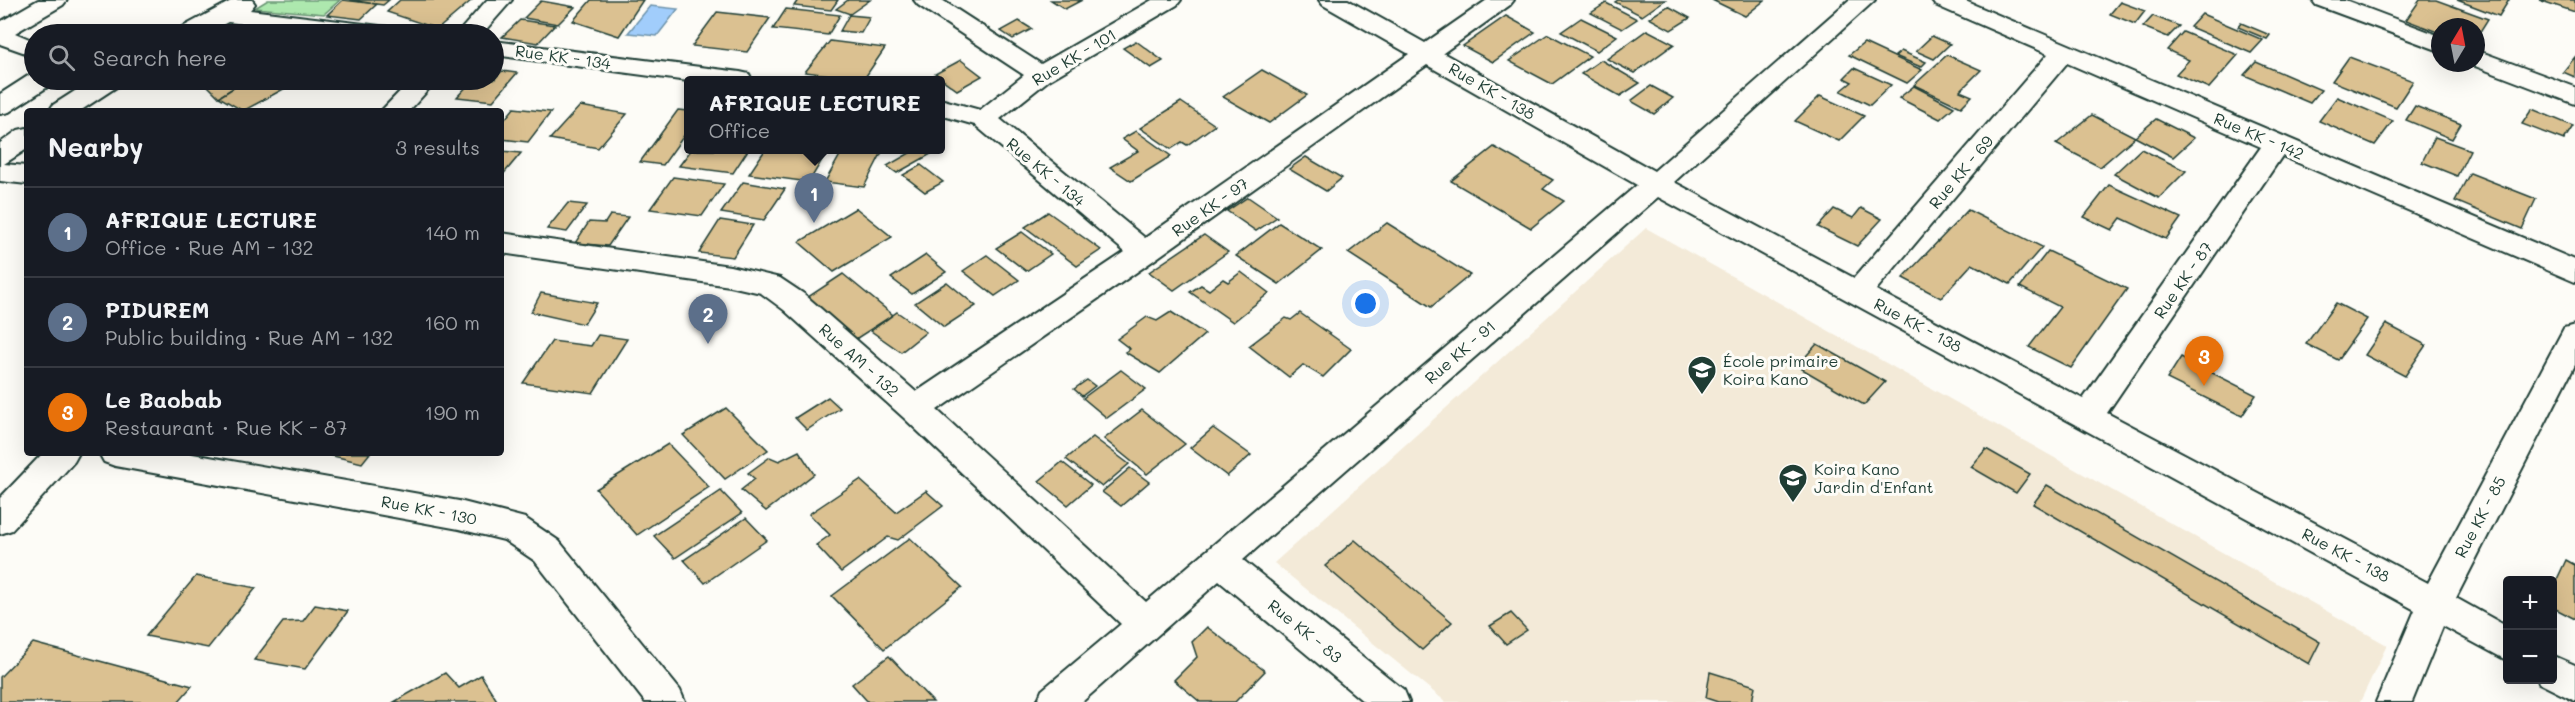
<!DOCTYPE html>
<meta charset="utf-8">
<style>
body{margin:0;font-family:Mali,sans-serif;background:#20242c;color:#f1f3f6}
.controls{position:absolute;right:18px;bottom:18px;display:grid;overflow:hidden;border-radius:6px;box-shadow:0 6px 24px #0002}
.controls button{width:54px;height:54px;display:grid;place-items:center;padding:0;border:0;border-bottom:2px solid #363941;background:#171b24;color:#f1f3f6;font:30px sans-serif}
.compass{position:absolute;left:2431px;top:18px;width:54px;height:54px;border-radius:50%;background:#171b24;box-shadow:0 6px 24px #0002;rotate:10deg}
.you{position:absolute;left:1366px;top:304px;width:21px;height:21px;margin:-15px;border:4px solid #fff;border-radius:50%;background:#1a73e8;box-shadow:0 0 0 9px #1a73e833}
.badge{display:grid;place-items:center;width:39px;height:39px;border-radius:50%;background:#db2777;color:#fff;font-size:20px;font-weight:700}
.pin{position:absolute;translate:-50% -50px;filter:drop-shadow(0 2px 3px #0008)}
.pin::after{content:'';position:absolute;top:32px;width:21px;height:18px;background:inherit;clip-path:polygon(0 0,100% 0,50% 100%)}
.popup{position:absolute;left:684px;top:76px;width:261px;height:78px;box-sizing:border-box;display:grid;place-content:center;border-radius:6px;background:#171b24;filter:drop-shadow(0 2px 4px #0005);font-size:20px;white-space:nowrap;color:#9ea1a6}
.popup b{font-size:22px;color:#f1f3f6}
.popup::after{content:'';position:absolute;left:50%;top:100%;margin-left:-12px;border:12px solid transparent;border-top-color:#171b24}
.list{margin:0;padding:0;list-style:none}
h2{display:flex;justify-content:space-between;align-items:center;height:78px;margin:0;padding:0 24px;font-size:26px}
h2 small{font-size:20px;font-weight:400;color:#9ea1a6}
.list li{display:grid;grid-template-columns:39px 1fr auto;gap:18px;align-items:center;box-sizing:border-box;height:90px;padding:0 24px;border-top:2px solid #363941}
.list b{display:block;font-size:22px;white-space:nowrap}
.list p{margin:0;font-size:20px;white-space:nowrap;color:#9ea1a6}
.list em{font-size:20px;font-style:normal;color:#9ea1a6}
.icon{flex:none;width:33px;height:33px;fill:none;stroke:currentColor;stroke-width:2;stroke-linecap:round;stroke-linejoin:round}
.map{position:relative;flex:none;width:2575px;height:702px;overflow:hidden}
.search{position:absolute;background:#171b24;box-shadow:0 6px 24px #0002;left:24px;top:24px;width:480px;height:66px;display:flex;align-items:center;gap:15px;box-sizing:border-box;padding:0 21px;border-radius:33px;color:#9ea1a6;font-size:22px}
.panel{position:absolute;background:#171b24;box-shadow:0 6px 24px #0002;left:24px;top:108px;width:480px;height:348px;border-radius:6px}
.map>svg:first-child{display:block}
</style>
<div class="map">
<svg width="2575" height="702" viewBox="0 0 2575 702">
<rect width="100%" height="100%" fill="#fdfcf7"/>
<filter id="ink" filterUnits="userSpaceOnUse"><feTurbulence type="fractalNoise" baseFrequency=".0167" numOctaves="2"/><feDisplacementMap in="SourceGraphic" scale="12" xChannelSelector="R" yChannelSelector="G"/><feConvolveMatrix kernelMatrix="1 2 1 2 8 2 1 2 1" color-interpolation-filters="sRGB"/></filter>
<g filter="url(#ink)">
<polygon fill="#f3ead8" points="1646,228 2387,645 2360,702 1446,702 1274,563"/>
<polygon fill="#ade8ae" stroke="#669271" stroke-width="1.5" points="268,0 340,0 324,14 255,8"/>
<polygon fill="#a1cdfb" stroke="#6d93ab" stroke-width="1.5" points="650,6 678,9 657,36 628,33"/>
<g fill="#dbc191" stroke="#1f3d34" stroke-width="1.5">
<polygon points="343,0 377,4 361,19 327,15"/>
<polygon points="349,0 389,0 383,5"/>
<polygon points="400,0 472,0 438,29 387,12"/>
<polygon points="591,0 643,0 619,36 573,21"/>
<polygon points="798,0 838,0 831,10 794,6"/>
<polygon points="848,0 870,0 850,14 836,9"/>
<polygon points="1051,0 1082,0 1065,9"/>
<polygon points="1618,0 1665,0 1642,16 1615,2"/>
<polygon points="1712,0 1765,0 1745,16"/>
<polygon points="2420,0 2436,0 2488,19 2476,38 2476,27 2440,27 2440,33 2406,20"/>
<polygon points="2457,0 2509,0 2499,16"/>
<polygon points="2539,0 2575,0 2575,12"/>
<polygon points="541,1 575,7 558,24 524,18"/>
<polygon points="2120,2 2145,11 2135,24 2110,14"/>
<polygon points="1606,3 1637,19 1622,29 1591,13"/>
<polygon points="1668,6 1690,18 1671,30 1649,18"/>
<polygon points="786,9 840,15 828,35 773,29"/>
<polygon points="717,12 770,18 747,52 692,46"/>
<polygon points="2202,14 2263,40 2251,53 2190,27"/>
<polygon points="849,15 870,17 861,33 840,31"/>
<polygon points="1506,16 1535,32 1493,62 1463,46"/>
<polygon points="2153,16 2179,26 2168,37 2143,27"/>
<polygon points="1581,18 1617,36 1597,51 1561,32"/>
<polygon points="520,20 555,25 538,43 502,37"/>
<polygon points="1019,21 1032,29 1013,39 1001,31"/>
<polygon points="2241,23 2270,35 2267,39 2238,27"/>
<polygon points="1647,30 1674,44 1634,73 1607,59"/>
<polygon points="2183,32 2238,55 2209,88 2176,74 2189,60 2167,50"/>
<polygon points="1548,34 1590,56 1552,84 1509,61"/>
<polygon points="1932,36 1950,44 1934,59 1916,51"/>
<polygon points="830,41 885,48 864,79 805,72"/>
<polygon points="1136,41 1163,61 1151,68 1123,48"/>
<polygon points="1864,43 1922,70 1907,83 1849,55"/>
<polygon points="1901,51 1926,62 1921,67 1895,56"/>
<polygon points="1947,55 1981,70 1960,91 1972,96 1961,107 1914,85"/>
<polygon points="2349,57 2413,81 2396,107 2332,81"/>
<polygon points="2575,57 2575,77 2563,72"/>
<polygon points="961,60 982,76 957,90 935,74"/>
<polygon points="1601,60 1640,83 1620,96 1581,74"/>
<polygon points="2256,62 2321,90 2310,103 2244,75"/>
<polygon points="1854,68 1891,85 1870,105 1841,91 1852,82 1844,78"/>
<polygon points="1262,70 1307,95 1269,123 1223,97"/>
<polygon points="502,71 517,73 493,101 457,97 473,80 494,80"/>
<polygon points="205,80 246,80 219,97 203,81"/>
<polygon points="246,80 300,80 243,111 219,97"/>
<polygon points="1651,86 1673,98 1654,114 1631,101"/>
<polygon points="1914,86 1954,107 1940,119 1899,98"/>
<polygon points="1820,96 1864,116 1839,141 1795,121"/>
<polygon points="2337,97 2393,121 2375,145 2319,121"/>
<polygon points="1181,102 1215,125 1187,145 1182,142 1171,149 1140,128"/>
<polygon points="580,106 627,114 598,148 550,139"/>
<polygon points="2415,106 2461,124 2452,139 2406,120"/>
<polygon points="514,108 551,112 528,142 501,139 501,124"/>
<polygon points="2532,109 2573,126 2564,140 2522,124"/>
<polygon points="678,110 688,111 688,130 663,165 640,162"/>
<polygon points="2092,115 2135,137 2100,167 2056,144"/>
<polygon points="2156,119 2194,138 2173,157 2135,137"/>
<polygon points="1136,131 1171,156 1131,181 1110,167 1138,151 1122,139"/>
<polygon points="2435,137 2470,150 2457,176 2422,162"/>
<polygon points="1494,147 1553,180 1543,189 1564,201 1531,228 1451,181"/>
<polygon points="2141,149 2186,171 2159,198 2114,174"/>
<polygon points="691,150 748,150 733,173 679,166"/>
<polygon points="765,150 828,150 809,182 749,174"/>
<polygon points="843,150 883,150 864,187 825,182"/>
<polygon points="915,150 938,150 897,173 887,166"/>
<polygon points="501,151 521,153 501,177"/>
<polygon points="1306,157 1342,178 1326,191 1289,169"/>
<polygon points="921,165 943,182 925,192 903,175"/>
<polygon points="2470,173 2536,199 2522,229 2455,201"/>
<polygon points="673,177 724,184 702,216 650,209"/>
<polygon points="743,182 785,189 764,220 721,213"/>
<polygon points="2109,185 2181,218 2166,239 2121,218 2112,230 2084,217"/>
<polygon points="1248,197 1277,217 1256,231 1227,211"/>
<polygon points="568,203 587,205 567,232 547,229"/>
<polygon points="856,208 892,237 834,272 799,242"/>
<polygon points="1861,208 1882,219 1857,246 1818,227 1834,209 1853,218"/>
<polygon points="1968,210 2042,247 2010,284 1972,264 1941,298 1903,278"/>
<polygon points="1048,212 1101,250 1077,266 1025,227"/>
<polygon points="610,215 628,217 608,246 575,243 589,222 605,223"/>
<polygon points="720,220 753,225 733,257 699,253"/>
<polygon points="1279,223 1322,250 1279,284 1236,256"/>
<polygon points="1387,223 1470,275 1431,307 1348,253"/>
<polygon points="1022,232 1051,254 1026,271 996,248"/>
<polygon points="1204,235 1228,252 1174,290 1149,272"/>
<polygon points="2048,251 2127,289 2071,368 2029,347 2060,307 2020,287"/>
<polygon points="926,255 946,272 912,294 891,278"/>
<polygon points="987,255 1019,280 995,296 963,271"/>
<polygon points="1241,272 1269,293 1233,322 1190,292 1201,285 1209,290 1223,279 1228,282"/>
<polygon points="843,274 893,315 854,340 805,299"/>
<polygon points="947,282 976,306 944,327 915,303"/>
<polygon points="541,293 597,303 584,324 531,312"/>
<polygon points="2336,303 2367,319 2338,360 2306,344"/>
<polygon points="897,312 926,332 901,352 871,331"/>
<polygon points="1171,312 1205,334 1160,373 1125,352 1130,349 1117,339 1147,317 1157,321"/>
<polygon points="1300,313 1351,349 1323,377 1303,365 1289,377 1249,346 1286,318 1291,320"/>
<polygon points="2386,324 2426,345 2405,376 2365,355"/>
<polygon points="598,335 627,339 593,393 523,383 552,341 591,346"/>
<polygon points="1817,344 1885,382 1864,405 1797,366"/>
<polygon points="2181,357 2256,395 2242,416 2167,379"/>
<polygon points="1121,370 1146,389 1107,418 1083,398"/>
<polygon points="1087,380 1095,386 1082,396 1074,389"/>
<polygon points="828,397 840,408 807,430 795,418"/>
<polygon points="726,408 768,450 725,479 683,435"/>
<polygon points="1142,410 1185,444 1147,474 1104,439"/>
<polygon points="1213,428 1251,455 1227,476 1190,448"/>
<polygon points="1093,437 1129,464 1102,487 1066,459"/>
<polygon points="668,444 709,487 637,535 596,489"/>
<polygon points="1986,449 2030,474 2016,493 1971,467"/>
<polygon points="799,451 814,474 766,511 741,490 755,479 748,473 770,457 779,461"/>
<polygon points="321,453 370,453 362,463"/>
<polygon points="1062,462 1091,485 1068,505 1039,481"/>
<polygon points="1130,468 1149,482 1121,506 1102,492"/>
<polygon points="860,480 896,512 926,491 943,506 898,540 888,537 841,572 816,545 830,535 809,514"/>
<polygon points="2047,485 2320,642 2309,664 2033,504"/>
<polygon points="721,491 742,513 675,558 654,536"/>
<polygon points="746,518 767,540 705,583 684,560"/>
<polygon points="910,538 962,587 884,649 832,596"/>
<polygon points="1355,540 1452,622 1422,650 1325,566"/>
<polygon points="2566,560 2575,565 2575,619 2552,607 2552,590"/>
<polygon points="196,576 256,588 208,648 146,636"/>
<polygon points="315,605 348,611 305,669 254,660 283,622 303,621"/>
<polygon points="1511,613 1527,630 1506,644 1490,626"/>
<polygon points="1207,627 1265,671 1235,702 1200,702 1174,680 1197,657 1192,642"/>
<polygon points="33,643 192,686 178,702 0,702 0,677"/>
<polygon points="889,656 933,702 868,702 852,684"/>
<polygon points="1710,672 1755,686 1752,702 1718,702 1706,698"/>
<polygon points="445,673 459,688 481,675 498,702 394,702"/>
</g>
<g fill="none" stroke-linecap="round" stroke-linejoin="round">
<g stroke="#1f3d34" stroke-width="4">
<g id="minor">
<polygon points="38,0 67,0 63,5 15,33 34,41 34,56 0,44 0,22"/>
<polygon points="233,0 252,0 255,4 250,10 388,27 397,29 400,34 333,34 228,22 205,34 176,34 179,29"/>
<polygon points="487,0 512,0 482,34 457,34"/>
<path d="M914 0H942L1041 64 1152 0H1181L1177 5 1049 80 1000 119 1145 238 1409 54 1323 5 1319 0H1348L1425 43 1487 0H1514L1510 5 1443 53 1654 171 1849 0H1875L1674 182 1854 278 2048 54 1935 5 1931 0H1963L2575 260V282L2282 156 2107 413 2428 583 2564 328 2575 325V365L2456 598 2508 627V661L2443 626 2412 702H2376L2415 610 1658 197 1243 560 1404 690 1409 702H1364L1219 581 1082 702H1037L1042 690 1121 624 904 418 784 310 761 293 730 286 501 253V233L730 266 780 278 804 294 916 392 1125 252 975 125 940 115V99L980 110 1024 75 918 5ZM2067 63 2261 147 2083 399 1876 290ZM1427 65 1637 185 1146 602 937 410 1154 260Z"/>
<polygon points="2312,0 2345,0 2440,36 2440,51 2316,5"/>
<polygon points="494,41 740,72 749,74 752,80 688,81 494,55"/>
<polygon points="2476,50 2575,87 2575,104 2467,63 2476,63"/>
<polygon points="31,74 34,74 34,80 52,80 49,86 9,112 0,114 0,94"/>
<polygon points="92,80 121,80 118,86 80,111 49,111 53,105"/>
<polygon points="411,80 437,80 409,111 381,111"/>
<polygon points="27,128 27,149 4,164 27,166 27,184 0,181 0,143 18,130"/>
<polygon points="43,453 79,453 74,462 12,530 0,534 0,498"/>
<polygon points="99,453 187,453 459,501 525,518 559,541 680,690 685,702 645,702 535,561 504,540 459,529 115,466 104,462"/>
<polygon points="2552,655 2575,665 2575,701 2539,683 2538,680 2552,680"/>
</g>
</g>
<use href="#minor" fill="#fdfcf7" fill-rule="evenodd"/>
</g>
</g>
<defs>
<g id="school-pin" transform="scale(1.5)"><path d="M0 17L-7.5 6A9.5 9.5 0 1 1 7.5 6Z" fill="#1f3d34" stroke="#fdfcf7"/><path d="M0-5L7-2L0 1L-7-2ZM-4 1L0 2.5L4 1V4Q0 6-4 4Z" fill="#fff"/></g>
</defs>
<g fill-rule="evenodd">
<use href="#school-pin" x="1702" y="370"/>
<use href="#school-pin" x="1793" y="478"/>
</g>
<g text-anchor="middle" stroke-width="6" stroke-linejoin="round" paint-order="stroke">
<g font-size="16" fill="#1f3d34" stroke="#fdfcf7">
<text transform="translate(563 57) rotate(8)" y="6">Rue KK - 134</text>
<text transform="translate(1074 57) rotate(-31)" y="6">Rue KK - 101</text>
<text transform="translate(1492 91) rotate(30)" y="6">Rue KK - 138</text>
<text transform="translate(2259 136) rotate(23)" y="6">Rue KK - 142</text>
<text transform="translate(1046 172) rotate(40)" y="6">Rue KK - 134</text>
<text transform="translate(1961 172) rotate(-50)" y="6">Rue KK - 69</text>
<text transform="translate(1210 207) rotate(-35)" y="6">Rue KK - 97</text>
<text transform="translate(2183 280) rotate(-55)" y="6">Rue KK - 87</text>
<text transform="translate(1918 325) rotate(28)" y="6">Rue KK - 138</text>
<text transform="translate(1460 352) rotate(-41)" y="6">Rue KK - 91</text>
<text transform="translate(859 360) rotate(42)" y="6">Rue AM - 132</text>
<text transform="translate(429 510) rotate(11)" y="6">Rue KK - 130</text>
<text transform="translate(2480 517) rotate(-62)" y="6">Rue KK - 85</text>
<text transform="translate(2346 555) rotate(28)" y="6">Rue KK - 138</text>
<text transform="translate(1305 631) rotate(39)" y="6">Rue KK - 83</text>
</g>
<g font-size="16" fill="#1f3d34" stroke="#fdfcf7" text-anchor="start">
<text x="1723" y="367">École primaire<tspan x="1723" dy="18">Koira Kano</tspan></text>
<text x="1814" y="475">Koira Kano<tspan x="1814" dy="18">Jardin d'Enfant</tspan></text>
</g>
</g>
</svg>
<div class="controls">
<button>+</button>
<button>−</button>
</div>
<svg class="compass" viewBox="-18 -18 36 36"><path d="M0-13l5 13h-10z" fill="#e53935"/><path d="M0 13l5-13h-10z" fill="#9ea1a6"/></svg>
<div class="you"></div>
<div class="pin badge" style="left:814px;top:223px;background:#5c6f8a">1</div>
<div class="popup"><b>AFRIQUE LECTURE</b>Office</div>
<div class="pin badge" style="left:708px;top:344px;background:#5c6f8a">2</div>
<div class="pin badge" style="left:2204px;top:386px;background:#e8710a">3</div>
<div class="search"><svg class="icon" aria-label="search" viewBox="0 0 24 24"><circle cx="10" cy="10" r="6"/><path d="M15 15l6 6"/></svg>Search here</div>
<section class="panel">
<h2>Nearby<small>3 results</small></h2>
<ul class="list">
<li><span class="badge" style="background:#5c6f8a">1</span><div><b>AFRIQUE LECTURE</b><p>Office · Rue AM - 132</p></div><em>140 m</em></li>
<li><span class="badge" style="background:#5c6f8a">2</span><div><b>PIDUREM</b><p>Public building · Rue AM - 132</p></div><em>160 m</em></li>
<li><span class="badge" style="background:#e8710a">3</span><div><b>Le Baobab</b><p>Restaurant · Rue KK - 87</p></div><em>190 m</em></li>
</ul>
</section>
</div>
